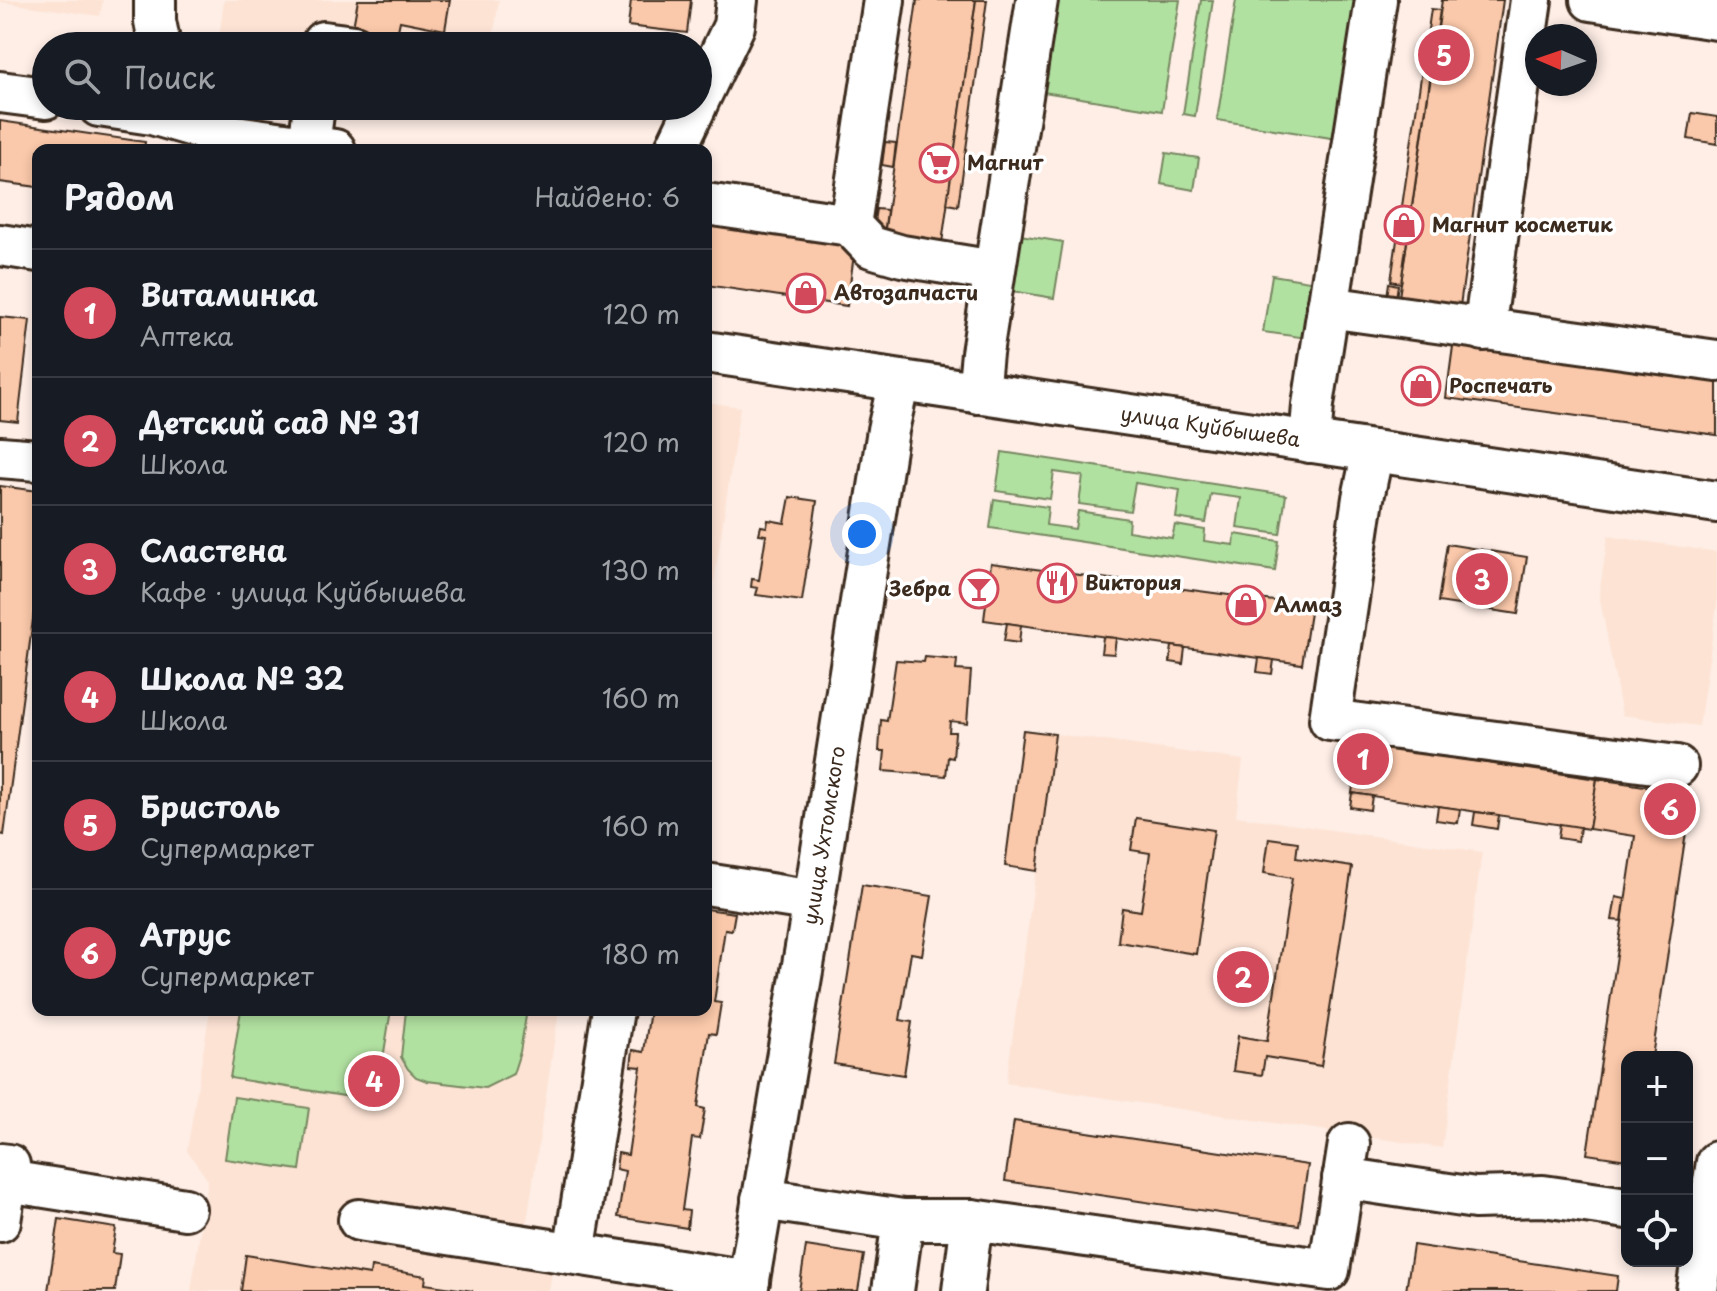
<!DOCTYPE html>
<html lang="ru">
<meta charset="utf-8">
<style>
body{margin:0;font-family:"Playpen Sans",sans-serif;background:#20242c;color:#f1f3f6}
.controls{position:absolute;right:24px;bottom:24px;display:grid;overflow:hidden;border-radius:16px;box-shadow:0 4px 12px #0003}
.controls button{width:72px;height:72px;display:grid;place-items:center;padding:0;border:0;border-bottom:2px solid #363941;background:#171b24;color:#f1f3f6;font:40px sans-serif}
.compass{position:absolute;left:1525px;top:24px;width:72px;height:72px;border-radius:50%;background:#171b24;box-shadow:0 4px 12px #0003;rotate:272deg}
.you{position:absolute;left:862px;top:534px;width:28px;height:28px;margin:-20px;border:6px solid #fff;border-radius:50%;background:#1a73e8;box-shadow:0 0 0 12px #1a73e833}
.badge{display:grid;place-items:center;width:52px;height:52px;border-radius:50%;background:#d1495b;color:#fff;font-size:26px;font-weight:700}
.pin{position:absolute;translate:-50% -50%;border:4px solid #fff;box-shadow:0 2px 8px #0006}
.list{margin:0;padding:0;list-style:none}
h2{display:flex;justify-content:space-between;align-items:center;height:104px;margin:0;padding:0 32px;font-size:34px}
h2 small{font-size:26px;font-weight:400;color:#9ea1a6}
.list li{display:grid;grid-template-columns:52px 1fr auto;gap:24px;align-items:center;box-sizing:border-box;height:128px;padding:0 32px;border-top:2px solid #363941}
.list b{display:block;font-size:30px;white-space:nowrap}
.list p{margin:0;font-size:26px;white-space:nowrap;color:#9ea1a6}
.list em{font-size:26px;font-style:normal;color:#9ea1a6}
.icon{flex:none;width:44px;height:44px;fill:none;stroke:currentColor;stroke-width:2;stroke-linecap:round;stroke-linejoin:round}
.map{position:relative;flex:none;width:1717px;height:1291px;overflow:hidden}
.search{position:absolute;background:#171b24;box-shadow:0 4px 12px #0003;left:32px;top:32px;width:680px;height:88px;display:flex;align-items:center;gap:20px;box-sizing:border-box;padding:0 28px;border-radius:44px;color:#9ea1a6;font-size:30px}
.panel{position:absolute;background:#171b24;box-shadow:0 4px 12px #0003;left:32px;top:144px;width:680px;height:872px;border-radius:16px}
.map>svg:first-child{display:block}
</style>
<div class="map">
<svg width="1717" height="1291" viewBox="0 0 1717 1291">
<rect width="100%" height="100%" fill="#feeee6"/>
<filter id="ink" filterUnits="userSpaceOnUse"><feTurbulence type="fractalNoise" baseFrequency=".0125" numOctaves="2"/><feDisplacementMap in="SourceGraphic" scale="16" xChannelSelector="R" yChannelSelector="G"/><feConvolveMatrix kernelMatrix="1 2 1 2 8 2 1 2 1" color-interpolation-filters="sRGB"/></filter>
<g filter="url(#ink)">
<g fill="#fde3d4">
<polygon points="0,0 103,0 100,16 0,2"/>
<polygon points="224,0 499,0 492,46 218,46"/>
<polygon points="706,402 740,407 706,636"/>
<polygon points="1608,536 1717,552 1717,605 1699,726 1622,715 1599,594"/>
<polygon points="1055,734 1243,760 1236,816 1482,852 1442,1148 1006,1083"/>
<polygon points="210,1010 559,1010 526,1228 558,1234 549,1291 191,1291 208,1180 187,1151"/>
</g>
<g fill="#b1e1a1" stroke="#768660" stroke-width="2">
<polygon points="1051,0 1180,0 1162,111 1037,91"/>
<polygon points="1201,0 1213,0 1195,116 1183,114"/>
<polygon points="1236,0 1360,0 1338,139 1217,120"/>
<polygon points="1166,153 1199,158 1194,190 1161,184"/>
<polygon points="1014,234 1063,242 1054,298 1005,290"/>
<polygon points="1272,275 1316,282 1307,338 1263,332"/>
<polygon points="1002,452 1286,495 1280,534 1237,528 1241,498 1211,494 1206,523 1176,518 1180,490 1135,483 1130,511 1079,504 1083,476 1054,472 1050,499 996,491"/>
<polygon points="994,499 1048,507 1046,525 1075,529 1078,511 1129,519 1128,531 1172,538 1175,525 1205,530 1204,541 1234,545 1235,534 1279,541 1275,571 990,528"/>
<polygon points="241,1010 391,1010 376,1101 230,1078"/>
<polygon points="406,1010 527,1010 520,1052 513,1074 485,1088 427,1081 416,1077 408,1069 401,1057"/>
<polygon points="234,1097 309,1108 300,1170 225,1159"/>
</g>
<g fill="#fac8aa" stroke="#3b2a1e" stroke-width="2">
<polygon points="358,0 450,0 445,30 400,21 397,35 353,27"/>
<polygon points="631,0 691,0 687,33 628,26"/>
<polygon points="917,0 976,0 942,243 884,235"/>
<polygon points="976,0 987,0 958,206 947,204"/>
<polygon points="1442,0 1503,0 1459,313 1398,304"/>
<polygon points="1431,9 1440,10 1401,283 1391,281"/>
<polygon points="1692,113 1717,117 1717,144 1688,139"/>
<polygon points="0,121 145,142 144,150 38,150 38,187 0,182"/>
<polygon points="885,142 896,143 893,167 882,165"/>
<polygon points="876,209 887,210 884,235 872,233"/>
<polygon points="706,225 855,247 847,306 706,285"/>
<polygon points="1389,283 1398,285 1395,304 1386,303"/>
<polygon points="0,317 30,320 18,422 0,420"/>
<polygon points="1454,339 1717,375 1717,435 1446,398"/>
<polygon points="0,486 38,491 38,582 4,835 0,834"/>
<polygon points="790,497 817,501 802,601 756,595 758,588 751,587 752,579 759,580 766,535 759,534 761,526 767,527 768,520 785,523"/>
<polygon points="1447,544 1527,557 1518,614 1438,602"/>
<polygon points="991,563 1311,606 1302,664 984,620"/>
<polygon points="975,583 989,585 987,597 974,595"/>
<polygon points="1007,623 1021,625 1019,643 1004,641"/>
<polygon points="1103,637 1116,638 1114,654 1101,653"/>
<polygon points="1172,646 1185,648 1183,664 1170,662"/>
<polygon points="925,657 957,660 956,670 971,671 967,723 950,721 949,732 955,732 953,758 948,757 946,776 883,771 885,751 879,751 881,720 887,721 896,660 924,662"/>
<polygon points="1259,658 1274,660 1272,674 1257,672"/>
<polygon points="1023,730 1055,734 1037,871 1005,866"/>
<polygon points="1359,744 1597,779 1589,829 1352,793"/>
<polygon points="1597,779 1692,793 1652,1057 1627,1057 1627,1160 1587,1154 1635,836 1589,829"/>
<polygon points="1352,793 1372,796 1370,810 1350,807"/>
<polygon points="1438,806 1460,809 1458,823 1436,820"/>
<polygon points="1475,812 1499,815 1497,829 1473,825"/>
<polygon points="1136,818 1214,830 1196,954 1118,942 1122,908 1141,911 1150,853 1131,850"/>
<polygon points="1560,824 1580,827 1578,841 1558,838"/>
<polygon points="1269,838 1298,842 1296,858 1352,867 1321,1066 1265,1057 1262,1075 1233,1071 1238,1036 1267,1041 1292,878 1264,873"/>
<polygon points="862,885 932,896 922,955 911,953 900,1020 912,1022 904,1075 834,1064"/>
<polygon points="1616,897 1625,899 1622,921 1612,920"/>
<polygon points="706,909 735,913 732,930 725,929 714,1002 721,1003 716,1034 709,1033 698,1107 705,1109 700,1139 692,1138 682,1210 689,1211 687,1228 618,1217 625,1171 616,1169 618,1153 628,1155 641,1067 631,1066 633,1050 644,1052 650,1010 706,1010"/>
<polygon points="1014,1121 1308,1165 1299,1225 1005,1181"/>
<polygon points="59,1219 116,1228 112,1253 120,1254 115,1291 48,1291"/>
<polygon points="1413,1245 1618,1276 1616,1291 1406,1291"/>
<polygon points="806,1246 864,1255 858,1291 799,1291"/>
<polygon points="246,1255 370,1275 371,1267 426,1276 425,1284 473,1291 241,1291"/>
</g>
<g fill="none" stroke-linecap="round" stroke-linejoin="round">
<g stroke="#3b2a1e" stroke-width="46">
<g id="minor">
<polyline points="155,0 155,21 160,46"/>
<polyline points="1591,0 1717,19"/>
<polyline points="323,46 323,42 354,46"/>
<polyline points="0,92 46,98"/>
<polyline points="698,101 734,26 737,0"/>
<polyline points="99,106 152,114 221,134 335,150"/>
<polyline points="309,146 314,106"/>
<polyline points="675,150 696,106"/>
<polyline points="706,204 850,225 884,0"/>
<polyline points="850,225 871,247 902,256 994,271"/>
<polyline points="0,245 38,251"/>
<polyline points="1328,307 1717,361"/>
<polyline points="1484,330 1531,0"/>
<path id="s1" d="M706 352 1717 502"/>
<polyline points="978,393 982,353 1037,0"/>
<polyline points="1310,442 1313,405 1376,0"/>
<polyline points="1373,451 1363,498 1330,720 1677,766"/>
<polyline points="0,457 38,460"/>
<polyline points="706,884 814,901"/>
<polyline points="0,1164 9,1165 0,1221"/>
<polyline points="1343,1178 1475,1198 1543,1196 1627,1208"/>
<polyline points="7,1181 185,1209"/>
<polyline points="762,1199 903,1220 972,1220 1329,1270 1349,1144"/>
<polyline points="359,1220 749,1281"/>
<polyline points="574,1253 613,1010"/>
<path id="s2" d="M747 1291 814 901 888 430 899 381"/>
<polyline points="893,1291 903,1220"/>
<polyline points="963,1291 972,1220"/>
<polyline points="1697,1291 1717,1162"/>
</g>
</g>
<use href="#minor" stroke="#fff" stroke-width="40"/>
</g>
</g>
<defs>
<g id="supermarket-ring" transform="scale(2)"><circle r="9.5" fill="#fff" stroke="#d1495b" stroke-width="1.5"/><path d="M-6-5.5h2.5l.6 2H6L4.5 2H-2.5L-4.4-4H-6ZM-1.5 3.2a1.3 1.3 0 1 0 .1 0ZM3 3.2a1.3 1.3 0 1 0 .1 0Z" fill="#d1495b"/></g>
<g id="shop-ring" transform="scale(2)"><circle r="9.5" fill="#fff" stroke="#d1495b" stroke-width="1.5"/><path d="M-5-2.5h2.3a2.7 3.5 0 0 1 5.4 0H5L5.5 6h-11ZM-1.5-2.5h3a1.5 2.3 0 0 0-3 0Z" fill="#d1495b"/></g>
<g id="restaurant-ring" transform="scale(2)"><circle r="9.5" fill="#fff" stroke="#d1495b" stroke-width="1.5"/><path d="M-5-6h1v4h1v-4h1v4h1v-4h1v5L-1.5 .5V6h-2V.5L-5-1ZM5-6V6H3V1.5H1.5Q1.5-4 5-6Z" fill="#d1495b"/></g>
<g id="bar-ring" transform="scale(2)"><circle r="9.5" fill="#fff" stroke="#d1495b" stroke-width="1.5"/><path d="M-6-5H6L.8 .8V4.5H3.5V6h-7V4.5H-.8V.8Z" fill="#d1495b"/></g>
</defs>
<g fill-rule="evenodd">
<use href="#supermarket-ring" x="939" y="163"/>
<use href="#shop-ring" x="1404" y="225"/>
<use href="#shop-ring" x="806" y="293"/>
<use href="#shop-ring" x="1421" y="386"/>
<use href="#restaurant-ring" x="1057" y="583"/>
<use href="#bar-ring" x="979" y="589"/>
<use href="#shop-ring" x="1246" y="605"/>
</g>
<g text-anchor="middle" stroke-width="7" stroke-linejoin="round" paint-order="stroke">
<g font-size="20" font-weight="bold" fill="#3b2a1e" stroke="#fff" text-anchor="start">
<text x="967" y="170">Магнит</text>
<text x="1432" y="232">Магнит косметик</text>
<text x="834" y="300">Автозапчасти</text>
<text x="1449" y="393">Роспечать</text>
<text x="1085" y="590">Виктория</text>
<text x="951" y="596" text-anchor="end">Зебра</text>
<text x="1274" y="612">Алмаз</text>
</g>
<g font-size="20" fill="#3b2a1e" stroke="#fff">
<text dy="7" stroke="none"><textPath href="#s1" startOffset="510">улица Куйбышева</textPath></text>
<text dy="7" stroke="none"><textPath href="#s2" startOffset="462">улица Ухтомского</textPath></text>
</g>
</g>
</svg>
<div class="controls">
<button>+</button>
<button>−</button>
<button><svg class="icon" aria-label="locate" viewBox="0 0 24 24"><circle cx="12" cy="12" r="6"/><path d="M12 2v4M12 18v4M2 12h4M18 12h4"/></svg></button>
</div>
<svg class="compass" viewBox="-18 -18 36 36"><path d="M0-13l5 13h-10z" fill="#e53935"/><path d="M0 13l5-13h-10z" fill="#9ea1a6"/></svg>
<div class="you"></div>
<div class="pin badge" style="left:1363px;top:759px">1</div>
<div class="pin badge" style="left:1243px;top:977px">2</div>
<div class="pin badge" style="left:1482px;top:579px">3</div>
<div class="pin badge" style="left:374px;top:1081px">4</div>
<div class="pin badge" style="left:1444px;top:55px">5</div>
<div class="pin badge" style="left:1670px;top:809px">6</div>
<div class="search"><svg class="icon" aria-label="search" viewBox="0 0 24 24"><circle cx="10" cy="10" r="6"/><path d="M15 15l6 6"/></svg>Поиск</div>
<section class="panel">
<h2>Рядом<small>Найдено: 6</small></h2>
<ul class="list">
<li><span class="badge">1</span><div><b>Витаминка</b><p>Аптека</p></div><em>120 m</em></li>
<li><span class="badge">2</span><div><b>Детский сад № 31</b><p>Школа</p></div><em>120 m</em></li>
<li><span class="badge">3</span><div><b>Сластена</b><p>Кафе · улица Куйбышева</p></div><em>130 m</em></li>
<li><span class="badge">4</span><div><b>Школа № 32</b><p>Школа</p></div><em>160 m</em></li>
<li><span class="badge">5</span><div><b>Бристоль</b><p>Супермаркет</p></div><em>160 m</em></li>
<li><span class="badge">6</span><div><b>Атрус</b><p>Супермаркет</p></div><em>180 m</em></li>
</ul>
</section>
</div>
